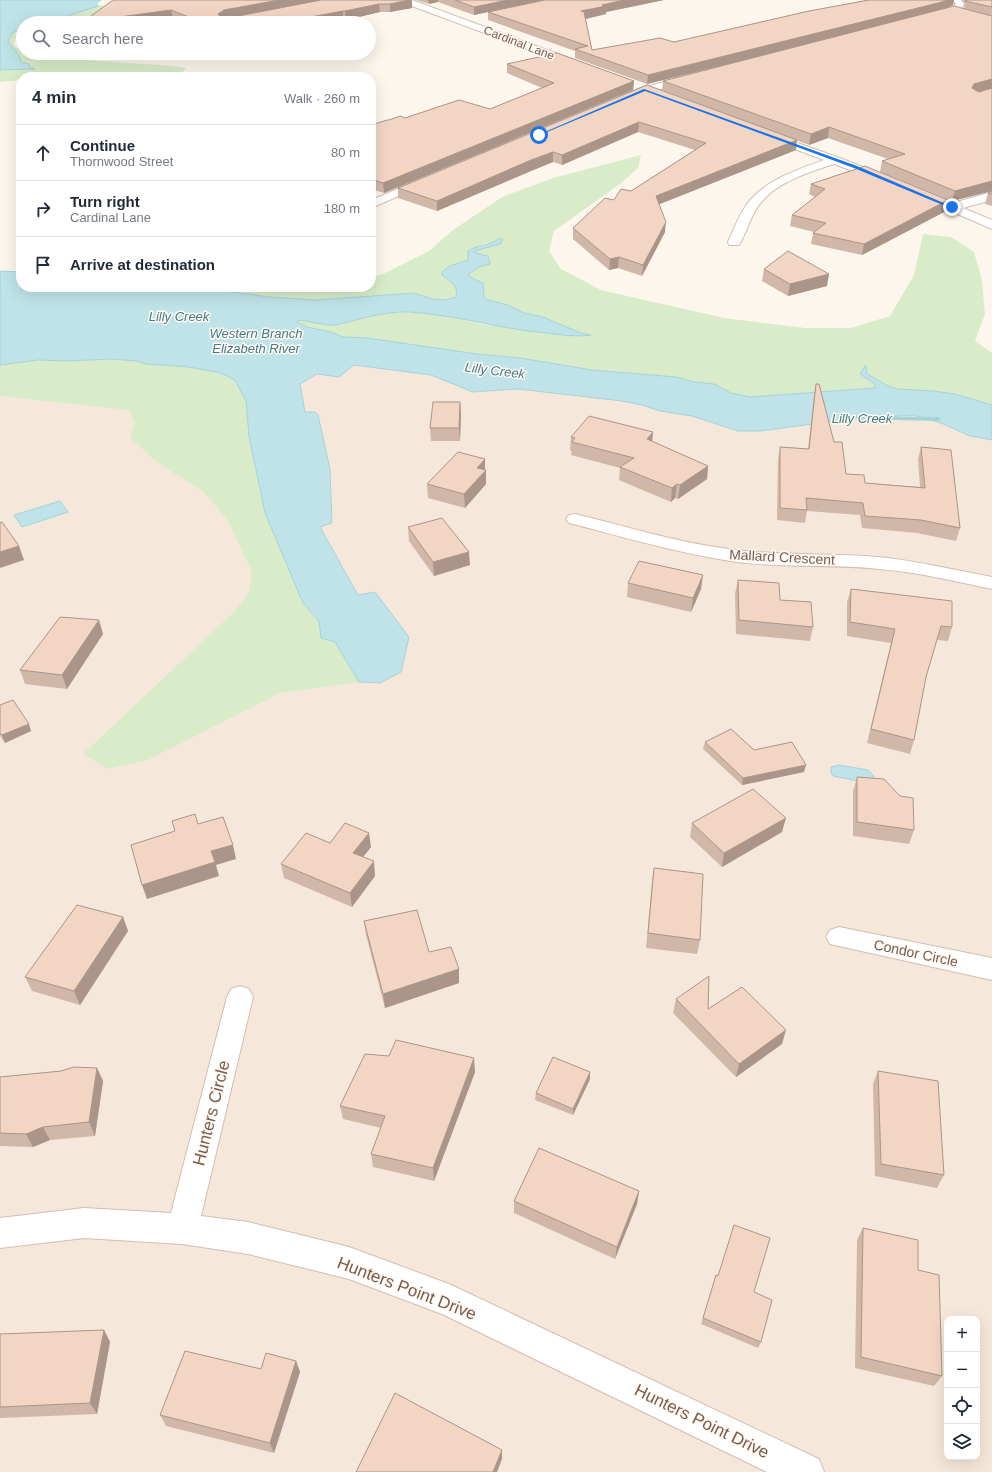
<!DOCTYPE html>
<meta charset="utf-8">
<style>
body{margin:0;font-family:Arial,sans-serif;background:#f6f6f7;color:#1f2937}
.controls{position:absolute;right:12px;bottom:12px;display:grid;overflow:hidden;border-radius:8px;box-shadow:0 4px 16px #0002}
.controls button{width:36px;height:36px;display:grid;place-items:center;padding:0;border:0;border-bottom:1px solid #e0e1e3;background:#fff;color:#1f2937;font:20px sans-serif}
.stop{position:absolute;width:12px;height:12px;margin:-9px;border:3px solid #1a73e8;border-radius:50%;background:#fff}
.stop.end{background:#1a73e8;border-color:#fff;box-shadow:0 1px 4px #0008}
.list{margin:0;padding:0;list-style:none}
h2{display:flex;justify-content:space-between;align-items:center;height:52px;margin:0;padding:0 16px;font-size:17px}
h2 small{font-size:13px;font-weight:400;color:#747a83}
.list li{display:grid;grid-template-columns:26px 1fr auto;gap:12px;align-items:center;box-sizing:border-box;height:56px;padding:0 16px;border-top:1px solid #e0e1e3}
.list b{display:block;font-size:15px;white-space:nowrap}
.list p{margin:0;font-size:13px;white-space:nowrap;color:#747a83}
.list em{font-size:13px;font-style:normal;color:#747a83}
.icon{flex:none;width:22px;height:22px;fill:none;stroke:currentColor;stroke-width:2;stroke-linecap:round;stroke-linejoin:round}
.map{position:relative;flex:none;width:992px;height:1472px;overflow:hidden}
.search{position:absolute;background:#fff;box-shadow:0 4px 16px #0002;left:16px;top:16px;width:360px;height:44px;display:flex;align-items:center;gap:10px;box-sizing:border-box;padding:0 14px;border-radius:22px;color:#747a83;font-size:15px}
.panel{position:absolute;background:#fff;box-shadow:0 4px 16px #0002;left:16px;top:72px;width:360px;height:220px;border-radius:16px}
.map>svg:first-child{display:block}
</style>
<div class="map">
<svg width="992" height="1472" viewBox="0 0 992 1472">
<rect width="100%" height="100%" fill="#fdf6ec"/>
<path fill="#f5e8da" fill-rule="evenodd" d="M38 360 137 361 246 401 249 436 265 513 303 603 319 621 358 595 320 527 300 384 317 374 339 377 354 365 431 375 473 392 518 389 622 401 642 405 660 411 692 416 738 431H761L849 419 914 415 941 423 970 436 992 440V1472H0V365ZM947 1319H977V1457H947Z"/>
<g fill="#d8ecc9">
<polygon points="96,4 108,7 115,14 85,16 63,23 46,23 97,6"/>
<path d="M23 28V32L15 39 14 45 15 47 23 49V53H39L71 59 173 66 186 68 182 73 142 77H21V80L0 82V70L32 68 21 62C20 53 12 49 8 41L12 33Z"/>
<path d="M641 155 638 168 620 184 554 231 549 251 561 269 601 290 724 318 805 328H851L890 316 914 275 923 234 951 237 974 252 982 281 985 314 975 341 992 353V405L955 394 933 391 897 389 888 386 867 374 866 366 860 374 875 384V388L750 397 731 393 714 384 694 382 676 377 592 370 520 358 477 354 367 338 343 337 331 332 307 327 297 322 300 320 328 325H336L379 314 408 312 434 314 486 325 589 334 581 333 543 317 524 313 508 305 488 300 484 297 483 283 470 277 467 274 479 267 490 264 481 256 475 253V250L500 244C489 240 478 246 468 251V260L450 266 442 275C450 281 459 286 456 297L446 300 432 299 414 293 315 300 270 297 195 287H371V277L383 274 429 251 453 230 502 197 553 178Z"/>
<polygon points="111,359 137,361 146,364 189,367 221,373 235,380 246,401 249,436 265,513 303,603 319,621 321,638 335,642 359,682 280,693 148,760 108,769 83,754 235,611 249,592 252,572 228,521 205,493 154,460 130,437 135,422 129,410 0,396 0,365 38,360 68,361"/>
</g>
<g fill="#bfe3e8" stroke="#a5d3da">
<path d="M0 0H101L96 4 98 6 46 23H23V28L12 33 8 41C12 49 20 53 21 62L29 64 30 68 35 69 0 70Z"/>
<path d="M499 238 503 240 500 244 475 251V253L488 256 490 264 479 267 468 274 470 277 483 283 484 297 488 300 508 305 524 313 543 317 581 333 591 335C576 337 561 335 546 333 500 329 456 315 410 312 385 311 360 319 336 325H328L300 320 297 322 307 327 331 332 343 337 367 338 477 354 520 358 592 370 676 377 694 382 714 384 731 393 750 397 875 388V384L860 374 866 365 867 374 888 386 897 389 933 391 955 394 992 405V440L970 436 941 423 914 415 849 419 761 431H738L692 416 660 411 642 405 622 401 518 389 473 392 431 375 354 365 339 377 317 374 300 384 305 412H315L318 415 330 469 332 523 320 527 358 595 375 592 409 637 401 672 380 683 359 682 335 642 321 638 319 621 303 603 265 513 249 436 246 401 235 380 221 373 189 367 146 364 137 361 111 359 68 361 38 360 0 365V271L21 272V287H194L270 297 315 300 414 293 432 299 446 300 456 297C459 286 450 281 442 275V272L450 266 468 260V251C478 244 492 246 499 238Z"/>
<polygon points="60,501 68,512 22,527 14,515"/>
<polygon points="839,765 868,770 874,776 873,781 868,783 833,776 831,773 831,767"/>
</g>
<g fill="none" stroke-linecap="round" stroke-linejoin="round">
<polygon fill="#a5d3da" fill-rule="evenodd" points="853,416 938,417 941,419 938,421 851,419 851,417"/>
<g stroke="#d1beb0" stroke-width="2">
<g id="minor">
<polygon points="400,0 412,0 582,63 584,65 582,67 576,67 401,2"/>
<path d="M953 0H961L964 4C960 16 941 17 930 20L926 17 927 15 950 9 956 4Z"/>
<polygon points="692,75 697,78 695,80 649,92 625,101 620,98 621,96 641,88"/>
<path d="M769 133 840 158 890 178 892 180 890 182H882L834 164C807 173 773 183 757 208 749 220 746 234 739 245H729L728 242C734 229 739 215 747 204 765 180 796 170 824 160L765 138 764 136Z"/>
<polygon points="425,178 429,179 431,181 429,183 371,208 371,200"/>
<polygon points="920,189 953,203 992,192 992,200 963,208 992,220 992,229 916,196 914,193 916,190"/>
<path d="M575 514C629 527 682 544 737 550 784 556 832 553 879 557 917 561 955 570 992 577V589C955 581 917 572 879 569 832 564 784 568 737 562 680 554 624 537 569 523L566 519 569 515Z"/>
<polygon points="839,927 992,958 992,980 830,944 826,937 830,930"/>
<polygon points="240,986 249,989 253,997 201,1216 248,1222 349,1247 449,1284 819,1459 824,1472 767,1472 442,1314 349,1279 248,1254 182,1244 84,1238 0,1248 0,1218 84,1208 171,1213 227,997 231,989"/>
</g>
</g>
<use href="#minor" fill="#fff" fill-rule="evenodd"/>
</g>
<g fill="#d1b7a8">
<polygon points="113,0 412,0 412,8 390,12 380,12 346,20 343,19 324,23 184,23 173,18 140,23 84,23"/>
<polygon points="416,0 664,0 606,12 606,14 585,19 592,50 674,42 866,0 865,0 954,0 953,5 947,8 964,8 965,3 962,0 992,0 992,191 952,201 880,172 882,161 888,159 828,138 809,145 662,90 663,81 708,69 647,84 575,58 575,51 488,20 488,12 474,15 438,2 429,4"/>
<polygon points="507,64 634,81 633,90 384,193 371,189 371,125 389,120 405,118 490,109 542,88 507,73"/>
<polygon points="647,85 796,150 659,204 665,232 642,276 618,268 609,270 573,239 573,228 614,200 631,191 695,150 638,132 562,165 553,162 531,171 437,211 398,198 398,188"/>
<polygon points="811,184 948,200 946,211 862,255 811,244 813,233 814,232 790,226 792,215 815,197 809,194"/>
<polygon points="992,191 992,206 985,204 988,193"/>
<polygon points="764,269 827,286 788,296 762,281"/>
<polygon points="816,384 834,442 846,474 865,483 920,487 918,459 921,447 960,528 956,541 917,533 862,528 860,515 807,511 805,523 777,520 778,459 780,447 808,449 814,396"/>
<polygon points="460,402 461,415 460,441 431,441 430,428"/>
<polygon points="571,437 652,441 708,466 707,479 678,499 675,498 671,502 619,480 620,468 571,455 572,451 570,451"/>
<polygon points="485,459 485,470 486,470 486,484 465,508 428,498 427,484"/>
<polygon points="408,527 470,565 434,576 409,541"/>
<polygon points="738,580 780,600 813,627 810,641 736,634 735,594"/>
<polygon points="628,583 701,589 691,612 627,597"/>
<polygon points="851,589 952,627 948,641 937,640 926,677 914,740 910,754 867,743 891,643 847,636 847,602"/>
<polygon points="103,634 67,689 25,684 20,670"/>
<polygon points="0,705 31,731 5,743 0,736"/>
<polygon points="705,742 754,750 804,772 742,785 703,749"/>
<polygon points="857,777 914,830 909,844 853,836 853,791"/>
<polygon points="692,823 782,832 722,867 690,837"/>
<polygon points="330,843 371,847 363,857 375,876 352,907 284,878 281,864"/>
<polygon points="654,868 700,940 697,954 646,948 652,882"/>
<polygon points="123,917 128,931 80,1005 32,991 25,977"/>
<polygon points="364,921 429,952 459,969 459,983 385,1008 366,935"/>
<polygon points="676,999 708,1009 782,1044 736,1077 673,1013"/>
<polygon points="97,1068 103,1081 95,1136 50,1140 33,1147 0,1146 0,1077"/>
<polygon points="878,1071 944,1175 937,1188 875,1176 873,1084"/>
<polygon points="475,1072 434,1181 373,1167 371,1154 381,1128 343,1119 340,1106"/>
<polygon points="590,1079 573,1115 535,1100 536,1093"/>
<polygon points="639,1191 637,1204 615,1259 514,1213 514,1201"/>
<polygon points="863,1228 918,1270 942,1376 934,1386 855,1368 857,1240"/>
<polygon points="716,1275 754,1292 761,1342 758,1348 701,1324"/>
<polygon points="104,1330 110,1342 97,1414 0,1418 0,1334"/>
<polygon points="296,1361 300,1372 274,1453 166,1426 160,1415 261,1369"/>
</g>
<g fill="#aa9588">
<polygon points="279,0 326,0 220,23 218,14 224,10"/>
<polygon points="409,0 412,0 412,8 390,12 390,4"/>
<polygon points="428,0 438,0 438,2 429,4"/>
<polygon points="508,0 549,0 488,12 474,15 474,7"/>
<polygon points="624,0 664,0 606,12 606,14 581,20 581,11 602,5"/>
<polygon points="947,0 954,0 953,5 941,11 647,84 648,75"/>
<polygon points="379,4 380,12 346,20 345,11"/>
<polygon points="171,10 173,18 140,23 84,23 83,22"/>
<polygon points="343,11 343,19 324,23 278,23"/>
<polygon points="992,79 992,88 972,94 972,88 974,84"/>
<polygon points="634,81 633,90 384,193 383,183"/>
<polygon points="639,122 638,132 562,165 562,155"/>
<polygon points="829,127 828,138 809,145 811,134"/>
<polygon points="797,140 796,150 655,206 656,196"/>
<polygon points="553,152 553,162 531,171 437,211 437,201 531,160"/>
<polygon points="992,181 992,191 952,201 955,191"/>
<polygon points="948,200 946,211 862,255 864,244"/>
<polygon points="666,222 665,232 642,276 643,265"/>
<polygon points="619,257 618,268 609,270 610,259"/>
<polygon points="829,274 827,286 788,296 790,284"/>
<polygon points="460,402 461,415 460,441 459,428"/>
<polygon points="653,432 652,445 647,439"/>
<polygon points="485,459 485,472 486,470 486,484 465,508 464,494 477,468"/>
<polygon points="708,466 707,479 678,499 680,485"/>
<polygon points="677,484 675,498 671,502 672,488"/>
<polygon points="19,546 24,560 0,568 0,552"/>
<polygon points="469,552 470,565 434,576 433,562"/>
<polygon points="703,575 701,589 691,612 693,598"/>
<polygon points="99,620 103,634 67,689 62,675"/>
<polygon points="29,724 31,731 5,743 2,735"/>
<polygon points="806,765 804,772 742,785 743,778"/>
<polygon points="786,818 782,832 722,867 724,853"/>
<polygon points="369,833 371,847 355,867 353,853"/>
<polygon points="233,845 236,859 216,865 219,876 147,899 142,885 211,851"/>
<polygon points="374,861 375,876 352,907 350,893"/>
<polygon points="123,917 128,931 80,1005 74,991"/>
<polygon points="459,969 459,983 385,1008 383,994"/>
<polygon points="786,1030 782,1044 736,1077 739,1064"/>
<polygon points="474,1058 475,1072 434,1181 433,1168"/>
<polygon points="97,1068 103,1081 95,1136 89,1122"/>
<polygon points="590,1072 590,1079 573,1115 573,1109"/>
<polygon points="43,1127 50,1140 33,1147 26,1134"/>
<polygon points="639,1191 637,1204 615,1259 617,1247"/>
<polygon points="104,1330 110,1342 97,1414 90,1403"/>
<polygon points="296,1361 300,1372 274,1453 270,1443"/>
<polygon points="502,1450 502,1459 497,1472 493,1472"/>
</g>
<g fill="#f3d5c3" stroke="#aa9588">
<polygon points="113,0 279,0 224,10 218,14 220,16 238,16 321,0 409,0 390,4 379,4 345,11 343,11 278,23 204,23 171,10 83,22"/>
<polygon points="455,0 508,0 474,7"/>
<polygon points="545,0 624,0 602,5 606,6 581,11 584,12 592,50 660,38 674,42 809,11 869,0 947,0 942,2 648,75 575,49 588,46 488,12"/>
<polygon points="966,0 992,0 992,7 965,1"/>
<polygon points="954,6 992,16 992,79 974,84 972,88 979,92 992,88 992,181 955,191 882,161 905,154 829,127 811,134 663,81"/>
<polygon points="557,53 634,81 383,183 371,179 371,125 387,120 389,120 400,116 405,118 459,100 490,109 554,83 507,64"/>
<polygon points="647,85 797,140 656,196 666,222 643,265 619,257 610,259 573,228 605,198 614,200 621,189 631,191 706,143 639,122 562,155 553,152 531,160 437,201 398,188"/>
<polygon points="865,166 948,200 864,244 813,233 826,223 792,215 825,189 811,184"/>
<polygon points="992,191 992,194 988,193"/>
<polygon points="788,251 829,274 790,284 764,269"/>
<polygon points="816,384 819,384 834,442 842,442 846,474 864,475 865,483 925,488 921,447 951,450 960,528 921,520 865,516 863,503 806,498 807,510 780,508 780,447 809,449"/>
<polygon points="433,402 460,402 459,428 430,428"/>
<polygon points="589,416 653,432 647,439 708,466 680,485 677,484 672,488 620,467 634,458 572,442 575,438 571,437"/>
<polygon points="458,452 485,459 477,468 486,470 464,494 427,484"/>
<polygon points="442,518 469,552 433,562 408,527"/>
<polygon points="2,522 19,546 0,552 0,523"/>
<polygon points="639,561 703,575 693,598 628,583"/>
<polygon points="738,580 779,583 780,600 811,602 813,627 739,620"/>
<polygon points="851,589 952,601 952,627 941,626 926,677 914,740 871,729 895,629 850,622"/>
<polygon points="60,617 99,620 62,675 20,670"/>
<polygon points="13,700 29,724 2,735 0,733 0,705"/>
<polygon points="731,729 754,750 792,742 806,765 743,778 705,742"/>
<polygon points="857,777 884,779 900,796 913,798 914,830 857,822"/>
<polygon points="753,789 786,818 724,853 692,823"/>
<polygon points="195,814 198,824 223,817 233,845 211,851 215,862 142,885 131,845 175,831 172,821"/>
<polygon points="345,823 369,833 353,853 374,861 350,893 281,864 306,833 330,843"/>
<polygon points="654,868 703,874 700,940 648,933"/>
<polygon points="77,905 123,917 74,991 25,977"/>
<polygon points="417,910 429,952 451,947 459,969 383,994 364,921"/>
<polygon points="709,976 708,1009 742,987 786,1030 739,1064 676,999"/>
<polygon points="396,1040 474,1058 433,1168 371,1154 385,1116 340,1106 365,1054 389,1056"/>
<polygon points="553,1057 590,1072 573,1109 536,1093"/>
<polygon points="74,1067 97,1068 89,1122 43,1127 26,1134 0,1133 0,1077 61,1071"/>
<polygon points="878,1071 938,1081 944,1175 881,1164"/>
<polygon points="539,1148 639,1191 617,1247 514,1201"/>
<polygon points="734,1225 770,1238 754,1292 772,1300 761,1342 703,1318 716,1275 718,1276"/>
<polygon points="863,1228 918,1240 918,1270 939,1275 942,1376 861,1357"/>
<polygon points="104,1330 90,1403 0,1407 0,1334"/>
<polygon points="185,1351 261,1369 266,1353 296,1361 270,1443 160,1415"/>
<polygon points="395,1393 502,1450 493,1472 356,1472"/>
</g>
<polygon fill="#1a73e8" points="644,89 857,166 953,207 950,208 854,168 645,91 540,135 538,135"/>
<g text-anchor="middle" stroke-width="3" stroke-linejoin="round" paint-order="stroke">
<g font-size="12" fill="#7a5c4d" stroke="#fffaf3">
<text transform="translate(519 43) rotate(21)" y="4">Cardinal Lane</text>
</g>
<g font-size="13" font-style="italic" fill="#437c86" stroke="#fffaf3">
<text x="179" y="321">Lilly Creek</text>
<text x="256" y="338">Western Branch<tspan x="256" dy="15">Elizabeth River</tspan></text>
<text transform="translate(495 370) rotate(7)" y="5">Lilly Creek</text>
<text x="862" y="423">Lilly Creek</text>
</g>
<g font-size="14" fill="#7a5c4d" stroke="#fffaf3">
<text transform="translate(782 557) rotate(3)" y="5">Mallard Crescent</text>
<text transform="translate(916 953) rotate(12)" y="5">Condor Circle</text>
</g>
<g font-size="17" fill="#7a5c4d" stroke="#fffaf3">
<text transform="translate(211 1113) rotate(-76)" y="6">Hunters Circle</text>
<text transform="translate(407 1288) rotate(21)" y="6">Hunters Point Drive</text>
<text transform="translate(702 1421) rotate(26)" y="6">Hunters Point Drive</text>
</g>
</g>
</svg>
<div class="controls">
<button>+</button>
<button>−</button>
<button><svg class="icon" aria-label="locate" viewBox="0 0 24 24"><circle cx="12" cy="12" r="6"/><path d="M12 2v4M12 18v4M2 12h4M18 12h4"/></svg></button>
<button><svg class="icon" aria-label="layers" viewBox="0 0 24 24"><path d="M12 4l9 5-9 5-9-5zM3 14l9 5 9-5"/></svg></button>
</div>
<div class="stop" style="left:539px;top:135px"></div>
<div class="stop end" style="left:952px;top:207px"></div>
<div class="search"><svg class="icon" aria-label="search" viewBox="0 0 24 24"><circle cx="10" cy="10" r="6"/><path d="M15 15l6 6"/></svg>Search here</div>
<section class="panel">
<h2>4 min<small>Walk · 260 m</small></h2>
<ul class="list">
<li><svg class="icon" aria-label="ahead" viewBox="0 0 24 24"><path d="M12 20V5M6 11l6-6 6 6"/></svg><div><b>Continue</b><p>Thornwood Street</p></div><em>80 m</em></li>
<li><svg class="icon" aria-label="right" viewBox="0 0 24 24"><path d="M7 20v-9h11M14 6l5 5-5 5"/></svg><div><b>Turn right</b><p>Cardinal Lane</p></div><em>180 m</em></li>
<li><svg class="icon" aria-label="arrive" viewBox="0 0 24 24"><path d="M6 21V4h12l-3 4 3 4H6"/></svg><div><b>Arrive at destination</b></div></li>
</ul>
</section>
</div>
